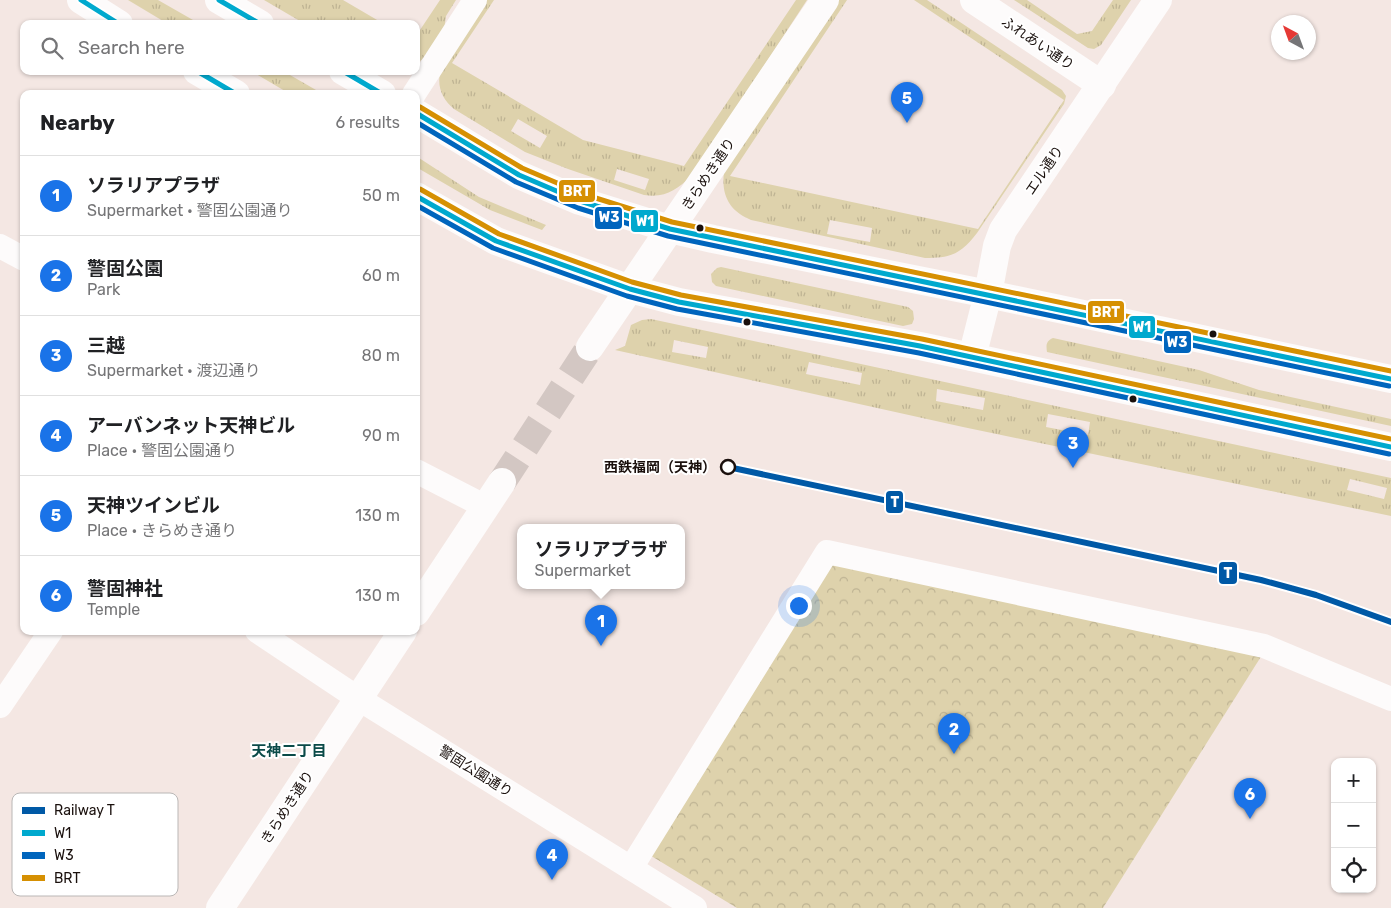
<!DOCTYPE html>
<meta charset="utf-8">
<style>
body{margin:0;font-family:Rubik,"Noto Sans JP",sans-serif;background:#f2f2f2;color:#202124}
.controls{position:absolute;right:15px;bottom:15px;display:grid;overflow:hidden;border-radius:10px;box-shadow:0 1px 4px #0004}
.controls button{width:45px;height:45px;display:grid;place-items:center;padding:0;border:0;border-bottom:1px solid #e0e0e0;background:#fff;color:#202124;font:25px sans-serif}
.compass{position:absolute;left:1271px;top:15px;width:45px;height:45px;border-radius:50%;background:#fff;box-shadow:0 1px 4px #0004;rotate:319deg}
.you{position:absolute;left:798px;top:605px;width:18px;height:18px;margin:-12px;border:4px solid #fff;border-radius:50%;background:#1a73e8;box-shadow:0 0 0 8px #1a73e833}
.badge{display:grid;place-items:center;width:32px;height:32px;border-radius:50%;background:#1a73e8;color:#fff;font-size:16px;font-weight:700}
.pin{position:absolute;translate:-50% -41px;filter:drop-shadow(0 1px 2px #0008)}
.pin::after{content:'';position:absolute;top:26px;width:18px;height:15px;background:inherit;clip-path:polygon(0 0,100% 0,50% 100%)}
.popup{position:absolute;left:517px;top:524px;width:168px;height:65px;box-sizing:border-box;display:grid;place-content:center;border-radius:10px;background:#fff;filter:drop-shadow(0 1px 4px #0005);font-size:16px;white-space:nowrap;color:#757577}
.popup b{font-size:19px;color:#202124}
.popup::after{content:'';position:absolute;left:50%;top:100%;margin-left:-10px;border:10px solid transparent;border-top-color:#fff}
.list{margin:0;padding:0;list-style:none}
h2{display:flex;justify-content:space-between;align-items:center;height:65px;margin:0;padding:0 20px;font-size:21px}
h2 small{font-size:16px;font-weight:400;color:#757577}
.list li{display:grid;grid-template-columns:32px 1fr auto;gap:15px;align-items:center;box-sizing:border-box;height:80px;padding:0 20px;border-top:1px solid #e0e0e0}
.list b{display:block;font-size:19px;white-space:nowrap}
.list p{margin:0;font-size:16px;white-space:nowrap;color:#757577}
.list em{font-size:16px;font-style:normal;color:#757577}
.icon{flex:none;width:28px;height:28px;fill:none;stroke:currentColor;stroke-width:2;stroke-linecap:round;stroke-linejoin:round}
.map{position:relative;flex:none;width:1391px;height:908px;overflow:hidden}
.search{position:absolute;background:#fff;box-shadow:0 1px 4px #0004;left:20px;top:20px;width:400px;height:55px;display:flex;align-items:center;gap:12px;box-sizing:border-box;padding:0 18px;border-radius:10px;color:#757577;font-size:19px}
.panel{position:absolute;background:#fff;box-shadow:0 1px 4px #0004;left:20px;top:90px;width:400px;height:545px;border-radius:10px}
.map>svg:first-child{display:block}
</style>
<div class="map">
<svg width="1391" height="908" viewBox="0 0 1391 908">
<defs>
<pattern id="grass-tufts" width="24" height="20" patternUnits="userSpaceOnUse" patternTransform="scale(1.25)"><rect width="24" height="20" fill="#ded2ac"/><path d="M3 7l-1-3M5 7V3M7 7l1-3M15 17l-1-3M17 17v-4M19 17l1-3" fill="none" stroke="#beb393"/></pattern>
<pattern id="park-crowns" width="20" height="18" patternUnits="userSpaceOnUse" patternTransform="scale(1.25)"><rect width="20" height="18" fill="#ded2ac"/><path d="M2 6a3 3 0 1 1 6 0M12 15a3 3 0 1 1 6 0" fill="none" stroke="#beb393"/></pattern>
</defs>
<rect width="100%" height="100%" fill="#f4e7e3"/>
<g fill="url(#grass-tufts)" fill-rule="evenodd">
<polygon points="128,0 158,0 193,20 190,24 168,24"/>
<polygon points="264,0 343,0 384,24 305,24"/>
<polygon points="440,0 456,0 446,16 444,30 428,55 416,64 416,36"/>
<path d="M486 0H494L452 63 583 140 684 166 796 0H807L692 176C675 190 667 198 644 195L568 169 525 152 454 109C443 100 437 88 440 73ZM518 119 547 136 540 148 511 131ZM617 169 649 179 645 190 614 180Z"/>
<path d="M838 0H847L730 176 978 229 1064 100 914 0H927L1062 90 1066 96 1064 104 977 233C961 254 951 258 925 258L751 220C729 211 721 195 724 172ZM830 220 872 228 870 242 827 234Z"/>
<polygon points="1014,0 1027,0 1077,34 1092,31 1113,0 1131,0 1101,45 1094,49 1088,48"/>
<polygon points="251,71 283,71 323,94 290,94"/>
<polygon points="416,156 479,197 546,225 542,230 490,210 416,167"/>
<polygon points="721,267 908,307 913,311 914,319 912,324 903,326 716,286 712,282 711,274 717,268"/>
<path d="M651 319 1391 478V516L963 427 615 350 625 346 631 325 642 320ZM674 340 708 347 706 358 672 352ZM809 362 862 373 860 385 806 374ZM937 389 985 398 983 410 936 401ZM1048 414 1090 422 1088 435 1046 427ZM1350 479 1387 488 1384 499 1347 490Z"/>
<path d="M1053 338 1199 370 1259 390 1391 419V426L1047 352C1046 345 1046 341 1053 338Z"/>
</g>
<polygon fill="url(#park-crowns)" points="830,557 1262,655 1103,908 737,908 648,854"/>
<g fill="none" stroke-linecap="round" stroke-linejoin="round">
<polyline stroke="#d3c7c3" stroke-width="28" stroke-dasharray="28 14" stroke-linecap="butt" points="502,482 590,347"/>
<g stroke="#fdfbfb" stroke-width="24">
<polyline points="414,94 475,0"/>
<polyline points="0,246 24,259"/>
<polyline points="416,471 486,507"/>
<polyline points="257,631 359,699 695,908"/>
<polyline points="0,706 51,631"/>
<polyline points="631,868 827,552 1264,646 1391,699"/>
</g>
<g stroke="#fdfbfb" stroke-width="28">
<polyline points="974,0 1102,85"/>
<polyline points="590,347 825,0"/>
<polyline points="972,357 988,294 997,246 1003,230 1158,0"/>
<polyline points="416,612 502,482"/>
<polyline points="220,908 403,631"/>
</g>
<g stroke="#fdfbfb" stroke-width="28">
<polyline points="81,0 119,24"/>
<polyline points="219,0 260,24"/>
<polyline points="197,71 236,94"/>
<polyline points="343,71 382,94"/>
<polyline points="416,113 519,175 580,201 670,229 713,239 988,294 1391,379"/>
<polyline points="416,196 496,241 630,289 679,302 920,346 1391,447"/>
</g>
<g stroke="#fff" stroke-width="9">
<g id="bus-1">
<polyline points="81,0 119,24"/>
<polyline points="219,0 260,24"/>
<polyline points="197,71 236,94"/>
<polyline points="343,71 382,94"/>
<polyline points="416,113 519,175 580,201 670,229 1391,379"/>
<polyline points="416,196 496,241 630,289 679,302 920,346 1391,447"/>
</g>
</g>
<g stroke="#fff" stroke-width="9">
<g id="bus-2">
<polyline points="416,122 516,182 578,208 668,236 1389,386"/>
<polyline points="416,205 493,248 627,296 677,309 919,353 1389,454"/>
</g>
</g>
<g stroke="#fff" stroke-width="9">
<g id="bus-3">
<polyline points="420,107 522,168 583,194 672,222 1391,371"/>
<polyline points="420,189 499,234 632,282 681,295 922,339 1391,439"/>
</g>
</g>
<use href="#bus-1" stroke="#00a9ce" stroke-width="5"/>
<use href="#bus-2" stroke="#0065bd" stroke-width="5"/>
<use href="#bus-3" stroke="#d69002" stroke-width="5"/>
<g stroke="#fff" stroke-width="10">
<polyline id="rail-1" points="728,467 1261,580 1316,595 1391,622"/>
</g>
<use href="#rail-1" stroke="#0059a6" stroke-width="6"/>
</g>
<g fill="#1a100d" stroke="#fff" stroke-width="2">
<circle cx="700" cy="228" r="4.5"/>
<circle cx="747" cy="322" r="4.5"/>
<circle cx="1213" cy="334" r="4.5"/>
<circle cx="1133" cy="399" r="4.5"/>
</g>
<circle fill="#fff" stroke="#1a100d" stroke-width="2.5" cx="728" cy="467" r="7"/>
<g text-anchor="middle" stroke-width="4" stroke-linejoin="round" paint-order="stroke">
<g font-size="14" fill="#1a100d" stroke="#fff">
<text transform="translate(1038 43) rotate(34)" y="5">ふれあい通り</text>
<text transform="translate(1044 170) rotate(-56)" y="5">エル通り</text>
<text transform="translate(708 174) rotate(-56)" y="5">きらめき通り</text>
<text transform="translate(476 771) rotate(32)" y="5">警固公園通り</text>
<text transform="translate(287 807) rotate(-57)" y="5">きらめき通り</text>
</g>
<g font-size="14" font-weight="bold" fill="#1a100d" stroke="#fff" text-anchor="end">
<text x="716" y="472">西鉄福岡（天神）</text>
</g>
<g font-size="15" font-weight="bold" fill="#0a4a48" stroke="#fff">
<text x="289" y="756">天神二丁目</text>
</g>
</g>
<rect x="12" y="793" width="166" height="103" rx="8" fill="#fff" stroke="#bab7b6" stroke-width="1"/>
<rect x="22" y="807" width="23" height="7" fill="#0059a6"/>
<rect x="22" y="830" width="23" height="6" fill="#00a9ce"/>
<rect x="22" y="852" width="23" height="7" fill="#0065bd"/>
<rect x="22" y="875" width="23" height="6" fill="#d69002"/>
<g font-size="14" fill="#1a100d">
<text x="54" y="815">Railway T</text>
<text x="54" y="838">W1</text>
<text x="54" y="860">W3</text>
<text x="54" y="883">BRT</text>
</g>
<g stroke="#fff" stroke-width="2">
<rect x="558" y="179" width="38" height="24" rx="5" fill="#d69002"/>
<rect x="594" y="206" width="29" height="24" rx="5" fill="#0065bd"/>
<rect x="630" y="209" width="29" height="24" rx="5" fill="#00a9ce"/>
<rect x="1087" y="300" width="38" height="24" rx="5" fill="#d69002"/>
<rect x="1128" y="315" width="28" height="24" rx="5" fill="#00a9ce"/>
<rect x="1163" y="330" width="29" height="24" rx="5" fill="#0065bd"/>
<rect x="885" y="490" width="19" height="24" rx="5" fill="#0059a6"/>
<rect x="1218" y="561" width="20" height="24" rx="5" fill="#0059a6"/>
</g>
<g font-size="14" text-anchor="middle" font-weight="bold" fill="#fff">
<text x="577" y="196">BRT</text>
<text x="609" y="222">W3</text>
<text x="645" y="226">W1</text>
<text x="1106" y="317">BRT</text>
<text x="1142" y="332">W1</text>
<text x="1177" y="347">W3</text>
<text x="895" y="507">T</text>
<text x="1228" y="578">T</text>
</g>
</svg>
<div class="controls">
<button>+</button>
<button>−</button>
<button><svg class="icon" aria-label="locate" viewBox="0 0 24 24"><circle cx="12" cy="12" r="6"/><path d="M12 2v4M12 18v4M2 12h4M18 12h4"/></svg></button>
</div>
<svg class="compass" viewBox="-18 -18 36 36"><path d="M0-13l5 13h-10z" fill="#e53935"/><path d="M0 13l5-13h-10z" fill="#757577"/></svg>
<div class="you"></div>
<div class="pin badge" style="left:601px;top:646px">1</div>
<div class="popup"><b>ソラリアプラザ</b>Supermarket</div>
<div class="pin badge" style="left:954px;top:754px">2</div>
<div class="pin badge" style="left:1073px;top:468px">3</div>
<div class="pin badge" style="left:552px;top:880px">4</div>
<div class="pin badge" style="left:907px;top:123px">5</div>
<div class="pin badge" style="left:1250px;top:819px">6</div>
<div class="search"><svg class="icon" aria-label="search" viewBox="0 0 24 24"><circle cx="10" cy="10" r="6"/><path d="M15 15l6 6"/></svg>Search here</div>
<section class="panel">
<h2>Nearby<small>6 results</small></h2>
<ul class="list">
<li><span class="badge">1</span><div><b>ソラリアプラザ</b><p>Supermarket · 警固公園通り</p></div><em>50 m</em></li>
<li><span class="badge">2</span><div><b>警固公園</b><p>Park</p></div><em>60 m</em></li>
<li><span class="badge">3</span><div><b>三越</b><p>Supermarket · 渡辺通り</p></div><em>80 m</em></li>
<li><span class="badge">4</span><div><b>アーバンネット天神ビル</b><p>Place · 警固公園通り</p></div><em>90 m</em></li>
<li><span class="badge">5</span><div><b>天神ツインビル</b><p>Place · きらめき通り</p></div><em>130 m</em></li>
<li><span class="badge">6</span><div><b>警固神社</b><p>Temple</p></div><em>130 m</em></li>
</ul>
</section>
</div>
